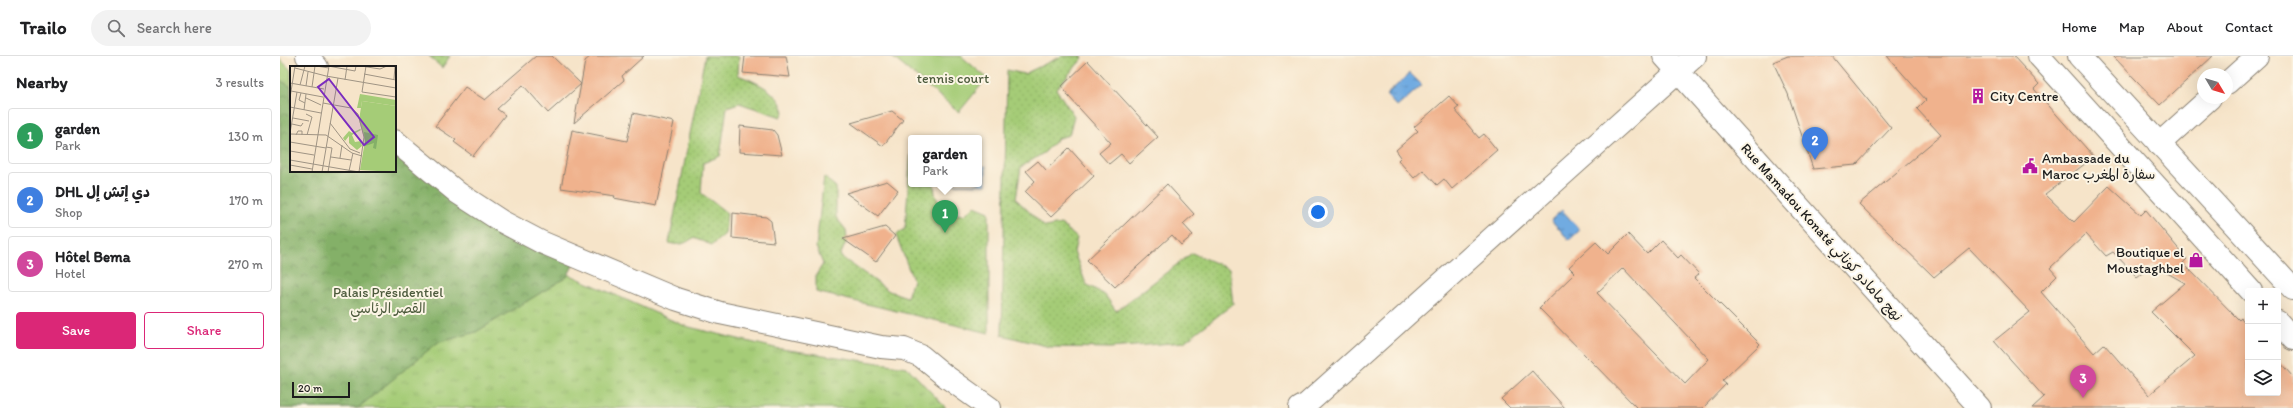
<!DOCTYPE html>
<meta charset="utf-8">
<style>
body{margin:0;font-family:Itim,"Playpen Sans Arabic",sans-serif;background:#f2f2f2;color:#202124}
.controls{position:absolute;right:12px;bottom:12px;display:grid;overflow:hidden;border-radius:4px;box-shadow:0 4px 16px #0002}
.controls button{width:36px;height:36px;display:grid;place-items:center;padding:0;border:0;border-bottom:1px solid #e0e0e0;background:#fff;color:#202124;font:20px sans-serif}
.compass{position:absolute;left:1917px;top:12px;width:36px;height:36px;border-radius:50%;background:#fff;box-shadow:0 4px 16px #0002;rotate:128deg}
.scale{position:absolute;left:12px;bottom:10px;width:58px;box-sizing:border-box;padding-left:4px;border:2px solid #1c1c1c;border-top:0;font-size:11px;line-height:14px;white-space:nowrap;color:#1c1c1c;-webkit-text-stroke:3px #fcf5e5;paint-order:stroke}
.you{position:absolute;left:1038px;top:156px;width:14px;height:14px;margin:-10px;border:3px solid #fff;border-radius:50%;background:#1a73e8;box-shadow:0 0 0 6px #1a73e833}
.badge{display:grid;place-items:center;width:26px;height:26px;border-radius:50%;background:#db2777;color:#fff;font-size:13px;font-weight:700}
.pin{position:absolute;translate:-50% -33px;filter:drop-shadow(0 1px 2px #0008)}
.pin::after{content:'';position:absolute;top:21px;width:14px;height:12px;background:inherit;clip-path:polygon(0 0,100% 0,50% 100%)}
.popup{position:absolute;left:628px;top:79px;width:74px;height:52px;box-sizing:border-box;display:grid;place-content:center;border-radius:4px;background:#fff;filter:drop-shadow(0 1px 3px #0005);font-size:13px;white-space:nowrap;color:#757577}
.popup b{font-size:15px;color:#202124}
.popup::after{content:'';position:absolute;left:50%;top:100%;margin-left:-8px;border:8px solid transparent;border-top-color:#fff}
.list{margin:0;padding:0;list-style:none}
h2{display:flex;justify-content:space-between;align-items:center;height:52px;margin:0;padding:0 16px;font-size:17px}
h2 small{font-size:13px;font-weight:400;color:#757577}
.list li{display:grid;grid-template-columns:26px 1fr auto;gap:12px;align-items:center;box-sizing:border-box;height:56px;margin:0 8px 8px;padding:0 8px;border:1px solid #e0e0e0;border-radius:4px}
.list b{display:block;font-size:15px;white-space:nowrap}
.list p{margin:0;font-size:13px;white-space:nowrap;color:#757577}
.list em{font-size:13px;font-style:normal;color:#757577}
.actions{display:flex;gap:8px;padding:12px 16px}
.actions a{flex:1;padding:9px 0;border:1px solid #db2777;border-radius:4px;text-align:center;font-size:14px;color:#db2777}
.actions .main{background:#db2777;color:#fff}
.icon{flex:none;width:22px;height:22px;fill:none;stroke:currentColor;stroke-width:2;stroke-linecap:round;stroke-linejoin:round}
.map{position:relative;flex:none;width:2013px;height:352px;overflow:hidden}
header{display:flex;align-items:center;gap:24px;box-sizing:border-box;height:56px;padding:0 20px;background:#fff;border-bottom:1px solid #e0e0e0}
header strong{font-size:19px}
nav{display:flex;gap:22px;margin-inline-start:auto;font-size:14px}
.search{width:280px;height:36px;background:#f2f2f2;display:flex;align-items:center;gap:10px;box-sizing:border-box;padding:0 14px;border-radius:22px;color:#757577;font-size:15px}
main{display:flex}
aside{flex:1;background:#fff}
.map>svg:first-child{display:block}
</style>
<header>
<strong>Trailo</strong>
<div class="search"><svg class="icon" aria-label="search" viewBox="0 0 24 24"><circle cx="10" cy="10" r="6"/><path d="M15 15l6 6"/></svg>Search here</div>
<nav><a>Home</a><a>Map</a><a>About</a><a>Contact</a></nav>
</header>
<main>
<aside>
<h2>Nearby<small>3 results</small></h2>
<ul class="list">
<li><span class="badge" style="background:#2e9e5b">1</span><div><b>garden</b><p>Park</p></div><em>130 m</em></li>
<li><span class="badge" style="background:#3f7fe0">2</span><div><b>DHL دي إتش إل</b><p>Shop</p></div><em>170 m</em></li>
<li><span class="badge" style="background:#d1479c">3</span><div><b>Hôtel Bema</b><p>Hotel</p></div><em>270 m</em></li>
</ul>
<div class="actions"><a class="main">Save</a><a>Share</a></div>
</aside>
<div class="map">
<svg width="2013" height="352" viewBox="0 0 2013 352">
<defs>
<pattern id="grass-tufts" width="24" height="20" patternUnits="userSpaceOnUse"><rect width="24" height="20" fill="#a5cc77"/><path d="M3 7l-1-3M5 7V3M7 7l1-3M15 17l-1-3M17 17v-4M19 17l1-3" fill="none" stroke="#8daf66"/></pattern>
<pattern id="forest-crowns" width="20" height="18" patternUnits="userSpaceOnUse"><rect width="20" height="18" fill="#84b068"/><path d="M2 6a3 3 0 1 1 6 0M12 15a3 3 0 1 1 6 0" fill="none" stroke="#6b8e55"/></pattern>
<pattern id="garden-dots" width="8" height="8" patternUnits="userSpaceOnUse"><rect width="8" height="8" fill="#a5cc77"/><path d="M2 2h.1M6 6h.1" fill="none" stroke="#8daf66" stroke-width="1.8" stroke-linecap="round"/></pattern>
<pattern id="water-ripples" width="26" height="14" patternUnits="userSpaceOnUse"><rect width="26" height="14" fill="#71abe1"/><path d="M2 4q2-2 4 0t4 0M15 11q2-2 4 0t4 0" fill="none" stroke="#5c8ab6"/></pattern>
</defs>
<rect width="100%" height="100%" fill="#fcf5e5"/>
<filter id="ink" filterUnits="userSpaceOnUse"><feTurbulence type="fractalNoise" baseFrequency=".025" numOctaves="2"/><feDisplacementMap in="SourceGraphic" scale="8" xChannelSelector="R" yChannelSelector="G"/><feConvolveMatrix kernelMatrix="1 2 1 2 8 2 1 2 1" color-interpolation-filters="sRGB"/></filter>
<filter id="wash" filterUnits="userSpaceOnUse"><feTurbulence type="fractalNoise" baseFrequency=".012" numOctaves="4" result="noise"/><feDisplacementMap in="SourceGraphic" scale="16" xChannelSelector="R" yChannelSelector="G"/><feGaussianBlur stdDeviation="0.9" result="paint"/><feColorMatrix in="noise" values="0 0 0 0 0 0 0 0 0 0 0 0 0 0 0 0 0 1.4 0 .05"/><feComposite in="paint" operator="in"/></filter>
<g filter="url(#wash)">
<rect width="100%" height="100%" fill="#f6e4c9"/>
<polygon fill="url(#grass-tufts)" stroke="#60744a" points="0,3 11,14 11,115 115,115 243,198 405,270 495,292 627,311 666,352 0,352"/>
<polygon fill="url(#forest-crowns)" stroke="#506642" points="0,24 11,31 11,115 115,115 115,101 295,206 287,221 196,276 157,287 78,352 0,352"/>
<g fill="url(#garden-dots)" stroke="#60744a">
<polygon points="149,0 170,0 162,12"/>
<path d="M425 0H459L458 19C476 26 499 35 504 56L501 61 459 47 447 51 440 100 423 107 421 137 447 157 445 178 432 189 413 182C405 188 399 190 389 187Z"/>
<polygon points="782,0 801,0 803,2 776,33 794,60 789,79 778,82 765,96 741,111 736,143 765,171 781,168 797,182 794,196 806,228 825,239 836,255 912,197 949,213 953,248 904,286 830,292 770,291 722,279 727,14 744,18"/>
<polygon points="631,94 631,128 654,128 655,138 663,157 684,159 695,150 709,156 709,277 536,236 536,219 543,208 536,191 544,121 556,131 556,161 566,174 567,184 560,200 609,235 627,241 633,224 616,179 625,173"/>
</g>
<polygon fill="#a5cc77" stroke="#60744a" points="611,0 681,0 707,22 679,56"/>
<g fill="url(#water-ripples)" stroke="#46647e">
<polygon points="1130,17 1142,29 1117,51 1106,39"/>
<polygon points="699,110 706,110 706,129 668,128 699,128"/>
<polygon points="1282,154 1300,174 1289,184 1271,164"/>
</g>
<g id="blocks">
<g fill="#f0b28d" fill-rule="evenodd">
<polygon points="256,0 272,0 301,28 268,57 243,29 217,53 225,59 193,100 174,86 176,84 155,70 185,31 205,44"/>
<polygon points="311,0 364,0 342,20 344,24 294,67 305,5"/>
<polygon points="465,0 506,0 510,21 463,17"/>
<polygon points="1508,0 1552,0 1611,72 1576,109 1533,113 1508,38 1493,6"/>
<path d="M1607 0H1733L1759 28 1754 33 1814 101 1765 138 1794 166 1829 130 1861 159 1866 154 1907 203 1903 207 1959 264 1961 262 1968 270V337H1998V304L2013 321V352H1752L1764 341 1714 285 1750 256 1689 192 1654 221 1579 148 1661 79 1637 53 1646 44ZM1806 178 1826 200 1833 196 1857 221 1873 209 1905 227 1871 256 1915 300 1869 339 1824 288 1814 297 1761 236 1777 220 1770 212Z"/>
<polygon points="1833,0 1933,0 1880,49"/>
<polygon points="808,5 878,81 849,107 841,98 829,108 819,97 831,87 789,41 782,30"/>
<polygon points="1169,40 1179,51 1175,54 1199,82 1204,78 1217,94 1172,133 1164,123 1157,129 1143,114 1134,122 1118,104 1121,101 1116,94 1138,75 1134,71"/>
<polygon points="612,55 623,64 603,90 571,67"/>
<polygon points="353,57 394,66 376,150 334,142 335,140 281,132 292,74 347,85"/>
<polygon points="460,70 493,74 497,79 502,99 459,96"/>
<polygon points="789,92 814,120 771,161 745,136 755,125 746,115 758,105 766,114"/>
<polygon points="607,125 618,134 598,160 566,137"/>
<polygon points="887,128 914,158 903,168 913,179 901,189 892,179 835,231 807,204"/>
<polygon points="453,157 486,161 491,165 494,186 452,182"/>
<polygon points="605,171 615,180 596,206 563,183"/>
<path d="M1348 178 1367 198 1381 184 1398 202 1401 199 1419 218 1414 222 1480 288 1442 325 1446 328 1423 352H1357L1259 252 1295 217 1289 211 1316 186 1328 198ZM1343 212 1429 303 1405 328 1317 237Z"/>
<polygon points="1252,315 1285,352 1230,352 1221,343"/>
</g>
</g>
</g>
<g filter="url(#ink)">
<use href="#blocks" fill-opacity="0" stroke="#898072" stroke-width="1"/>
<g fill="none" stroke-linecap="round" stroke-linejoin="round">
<g stroke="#898072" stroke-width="24">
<g id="minor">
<polyline points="27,0 37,11"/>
<polyline points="1384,0 1700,352"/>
<polyline points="1759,0 1971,235"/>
<polyline points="1799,0 2013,233"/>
<polyline points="1947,27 1977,0"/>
<polyline points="115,85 178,137 221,165 261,186 396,243 440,257 601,291 624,293 641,300 664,319 710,352"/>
<polyline points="1879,88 1930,42"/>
<polyline points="1998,266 2013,283"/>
<polyline points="1020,352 1027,348 1415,0"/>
</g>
</g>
<use href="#minor" stroke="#fff" stroke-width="22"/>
</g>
</g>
<defs>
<g id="building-bare" transform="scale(1.2)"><path d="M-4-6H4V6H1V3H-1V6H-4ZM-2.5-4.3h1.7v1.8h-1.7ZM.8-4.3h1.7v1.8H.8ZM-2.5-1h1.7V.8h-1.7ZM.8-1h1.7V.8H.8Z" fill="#b5179e" stroke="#fcf5e5" stroke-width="2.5" paint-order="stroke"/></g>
<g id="civic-bare" transform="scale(1.2)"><path d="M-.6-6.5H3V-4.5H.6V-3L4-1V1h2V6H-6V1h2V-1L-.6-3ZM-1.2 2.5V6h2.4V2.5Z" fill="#b5179e" stroke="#fcf5e5" stroke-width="2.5" paint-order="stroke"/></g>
<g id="shop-bare" transform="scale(1.2)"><path d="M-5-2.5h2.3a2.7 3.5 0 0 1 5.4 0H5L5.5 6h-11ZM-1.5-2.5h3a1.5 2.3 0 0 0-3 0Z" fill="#b5179e" stroke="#fcf5e5" stroke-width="2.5" paint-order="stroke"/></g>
</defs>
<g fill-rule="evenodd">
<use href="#building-bare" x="1698" y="40"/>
<use href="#civic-bare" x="1750" y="110"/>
<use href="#shop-bare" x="1916" y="204"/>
</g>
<g text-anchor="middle" stroke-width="4" stroke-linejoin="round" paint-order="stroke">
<g font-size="14" fill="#4c5a3c" stroke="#fcf5e5">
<text x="673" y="27">tennis court</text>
<text x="108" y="241">Palais Présidentiel<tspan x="108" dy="16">القصر الرئاسي</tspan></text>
</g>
<g font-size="14" fill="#1c1c1c" stroke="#fcf5e5" text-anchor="start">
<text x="1710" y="45">City Centre</text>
<text x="1762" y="107">Ambassade du<tspan x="1762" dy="16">Maroc سفارة المغرب</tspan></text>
<text x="1904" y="201" text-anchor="end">Boutique el<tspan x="1904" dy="16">Moustaghbel</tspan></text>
</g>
<g font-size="14" fill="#1c1c1c" stroke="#fcf5e5">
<text transform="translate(1542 176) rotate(48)" y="5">Rue Mamadou Konaté نهج مامادو كوناتي</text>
</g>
</g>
<g transform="translate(10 10)">
<rect width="106" height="106" fill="#f6e4c9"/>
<path d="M72 35 106 40 105 106 70 104 75 75 69 54Z" fill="#a5cc77"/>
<path d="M74 66 88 69 86 83 83 82 84 77 75 80Z" fill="#84b068"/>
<path d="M70 28 106 34V40L72 35 71 42H67ZM70 63 71 64 62 69 65 76 71 75 72 80 67 84 59 77V70L55 75 53 72 59 65 62 67Z" fill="#a5cc77"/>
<path fill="none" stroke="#9f9484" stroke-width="1" d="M26 0 39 2M38 0 65 5 66 0M71 0 90 3 97 0M76 0 72 26 106 31M5 2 36 10 106 22M74 8 106 14M104 13 105 0M55 14 57 0M0 17 34 23M10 19 15 0M16 20 18 6M22 21 25 0M1 25 33 31M11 27 9 34 15 37M0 32 5 0M16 32 31 39M33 37 61 42 68 48 74 71 69 106M0 41 31 47M14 44 16 28M16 48 22 51 17 69M3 52 19 55M40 57 60 83 70 87M2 58 11 60 13 57M0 67 7 26M0 68 36 69 62 87 72 90M6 69 8 65H12V69M0 76 36 82M36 81 42 82 38 106M0 85 24 89M41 91 61 94M50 92 52 79M0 94 69 106M0 99 22 103M59 105 63 87M22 106 39 0M32 106 48 12"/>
<path fill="#7b2cbf" fill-opacity="0.15" stroke="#7b2cbf" stroke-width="2" d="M39 13 84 71 74 79 28 21Z"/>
<rect width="106" height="106" fill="none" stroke="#1c1c1c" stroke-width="2"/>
</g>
</svg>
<div class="controls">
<button>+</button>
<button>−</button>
<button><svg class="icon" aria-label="layers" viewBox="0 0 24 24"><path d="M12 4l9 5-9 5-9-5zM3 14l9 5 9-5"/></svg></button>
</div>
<svg class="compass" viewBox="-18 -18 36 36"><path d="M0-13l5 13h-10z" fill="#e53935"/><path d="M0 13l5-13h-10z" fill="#757577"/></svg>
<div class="scale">20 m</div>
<div class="you"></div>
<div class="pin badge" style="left:665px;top:177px;background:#2e9e5b">1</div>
<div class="popup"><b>garden</b>Park</div>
<div class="pin badge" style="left:1535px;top:104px;background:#3f7fe0">2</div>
<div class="pin badge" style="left:1803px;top:342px;background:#d1479c">3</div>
</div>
</main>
